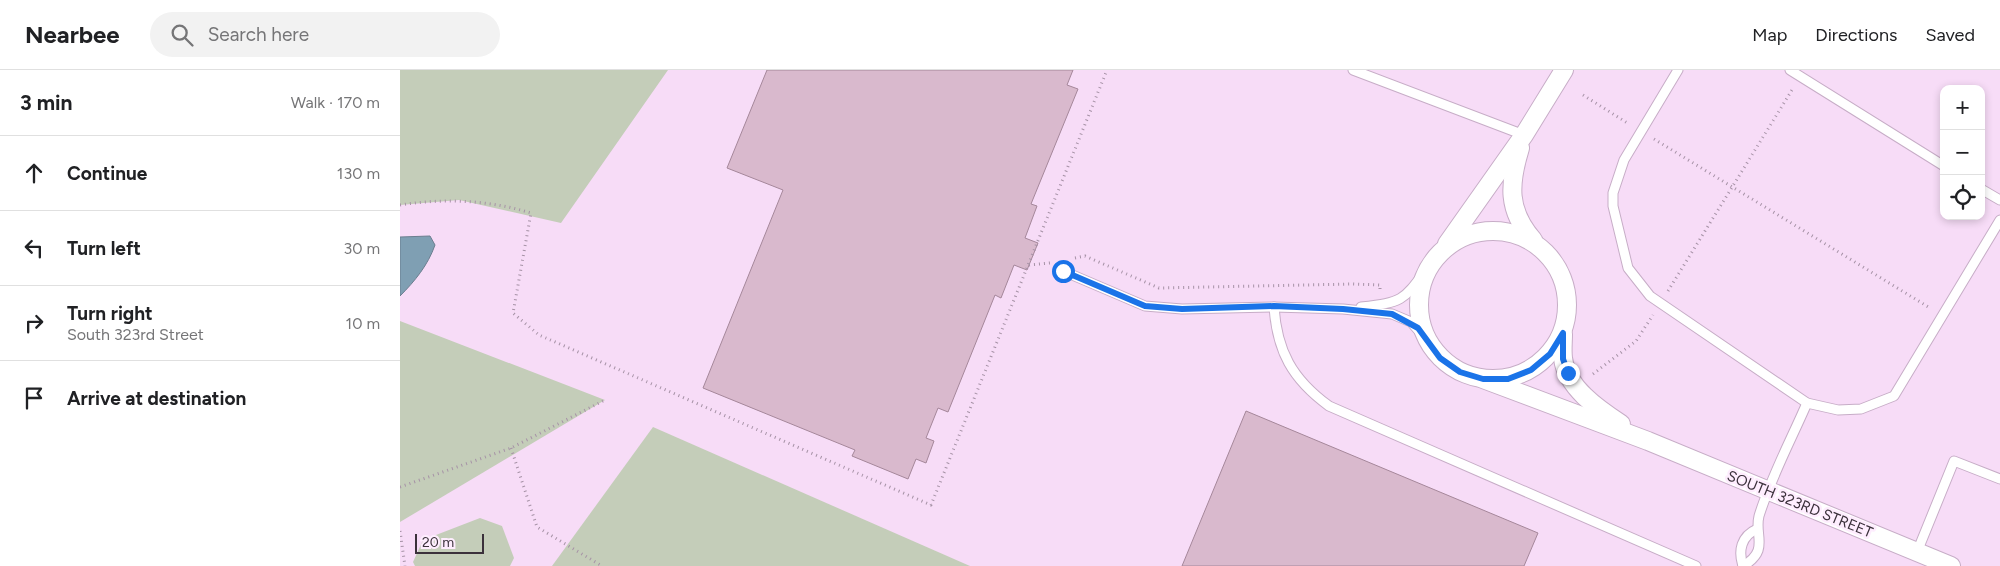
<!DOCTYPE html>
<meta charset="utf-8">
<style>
body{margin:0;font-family:Figtree,sans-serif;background:#f2f2f2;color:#202124}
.controls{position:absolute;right:15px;top:15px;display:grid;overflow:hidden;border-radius:10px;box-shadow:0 2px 8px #0003}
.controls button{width:45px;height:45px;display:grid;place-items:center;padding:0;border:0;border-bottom:1px solid #e0e0e0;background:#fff;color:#202124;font:25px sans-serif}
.scale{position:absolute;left:15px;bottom:12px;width:69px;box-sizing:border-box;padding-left:5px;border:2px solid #3b313b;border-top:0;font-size:14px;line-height:18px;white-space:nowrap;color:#3b313b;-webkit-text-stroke:4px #feedfe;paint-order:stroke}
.stop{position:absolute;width:15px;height:15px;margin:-11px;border:4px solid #1a73e8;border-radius:50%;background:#fff}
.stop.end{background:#1a73e8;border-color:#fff;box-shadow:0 1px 5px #0008}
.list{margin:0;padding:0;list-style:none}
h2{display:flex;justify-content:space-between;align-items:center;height:65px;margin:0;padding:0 20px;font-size:21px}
h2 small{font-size:16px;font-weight:400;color:#757577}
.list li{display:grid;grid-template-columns:32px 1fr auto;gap:15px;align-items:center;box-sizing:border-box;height:75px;padding:0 20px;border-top:1px solid #e0e0e0}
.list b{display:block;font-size:19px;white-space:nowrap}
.list p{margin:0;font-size:16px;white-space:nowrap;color:#757577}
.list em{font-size:16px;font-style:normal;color:#757577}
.icon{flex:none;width:28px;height:28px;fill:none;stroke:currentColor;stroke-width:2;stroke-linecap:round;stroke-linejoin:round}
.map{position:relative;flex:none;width:1600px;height:496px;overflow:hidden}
header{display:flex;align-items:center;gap:30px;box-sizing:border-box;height:70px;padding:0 25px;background:#fff;border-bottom:1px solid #e0e0e0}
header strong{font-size:24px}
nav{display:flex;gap:28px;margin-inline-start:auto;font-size:18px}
.search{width:350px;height:45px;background:#f2f2f2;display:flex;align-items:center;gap:12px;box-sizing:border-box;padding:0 18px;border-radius:28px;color:#757577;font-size:19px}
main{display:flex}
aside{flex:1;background:#fff}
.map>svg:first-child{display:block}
</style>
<header>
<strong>Nearbee</strong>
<div class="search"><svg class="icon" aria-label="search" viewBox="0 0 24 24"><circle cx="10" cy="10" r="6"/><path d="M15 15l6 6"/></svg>Search here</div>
<nav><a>Map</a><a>Directions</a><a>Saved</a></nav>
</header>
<main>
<aside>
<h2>3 min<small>Walk · 170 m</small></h2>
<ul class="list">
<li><svg class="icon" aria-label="ahead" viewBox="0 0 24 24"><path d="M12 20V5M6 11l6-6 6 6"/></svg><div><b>Continue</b></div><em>130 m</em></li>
<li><svg class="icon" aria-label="left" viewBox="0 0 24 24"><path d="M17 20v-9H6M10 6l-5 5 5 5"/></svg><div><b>Turn left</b></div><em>30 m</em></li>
<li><svg class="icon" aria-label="right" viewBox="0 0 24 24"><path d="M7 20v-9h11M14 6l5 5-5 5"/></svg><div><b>Turn right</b><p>South 323rd Street</p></div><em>10 m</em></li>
<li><svg class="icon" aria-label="arrive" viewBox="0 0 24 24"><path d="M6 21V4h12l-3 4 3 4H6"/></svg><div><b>Arrive at destination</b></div></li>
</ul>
</aside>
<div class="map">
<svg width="1600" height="496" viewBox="0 0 1600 496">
<rect width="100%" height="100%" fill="#f7dcf7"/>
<g fill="#c4cdb9">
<polygon points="0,0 268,0 161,153 59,130 0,135"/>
<polygon points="0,251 205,330 0,452"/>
<polygon points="253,357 570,496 152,496"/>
<polygon points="80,448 102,456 114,488 110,496 15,496 13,492 23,470"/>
</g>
<path fill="#7f9fb3" stroke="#6b7e8f" d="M30 166 35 175C28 195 15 211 0 226V167Z"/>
<g fill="#d9b9cd" stroke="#a5879a">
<polygon points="367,0 673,0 667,15 678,19 631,134 637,136 625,168 638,173 627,200 614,195 601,228 595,225 548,342 538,338 526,368 534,371 526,393 516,389 508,409 452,386 455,380 303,318 383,120 327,98"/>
<polygon points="846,341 1138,463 1124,496 782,496"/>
</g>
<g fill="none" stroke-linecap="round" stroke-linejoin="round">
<g stroke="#c7adc7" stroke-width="11">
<g id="service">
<polyline points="953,0 1124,65"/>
<polyline points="1278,0 1224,90 1213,123 1213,136 1228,198 1250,226 1407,333 1438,340 1461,339 1494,326 1600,150"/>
<polyline points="1390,0 1544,96"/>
<polyline points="1581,119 1600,130"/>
<polyline points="663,201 745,236 782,239 874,237 943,239 992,244 1011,252 1025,268"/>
<path d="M874 237C877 281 892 309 929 336L1296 496"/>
<path d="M961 237C1004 232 1003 231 1028 197"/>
<polyline points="1517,482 1554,391 1600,409"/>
<path d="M1343 496C1370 480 1354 466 1359 446 1371 407 1391 370 1407 333"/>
<path d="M1343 496C1338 481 1341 466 1357 459"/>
</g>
</g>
<g stroke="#c7adc7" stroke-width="20">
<g id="minor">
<path d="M1120 78C1109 114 1107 140 1133 170"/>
<circle cx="1093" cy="235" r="74"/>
<polyline points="1047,174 1124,65 1164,0"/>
<path d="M1163 264C1163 272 1162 280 1163 288 1166 317 1198 339 1221 354"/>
<polyline points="1083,309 1248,371 1551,496"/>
</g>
</g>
<g stroke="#a692a6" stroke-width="3" stroke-dasharray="1 4" stroke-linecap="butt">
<polyline points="1183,25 1229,54"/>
<polyline points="1254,69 1530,238"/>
<path d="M0 135C44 128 89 130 131 143L113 243 139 265 531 435 707 0"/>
<polyline points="675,188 685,186 759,218 953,214 980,215 980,220"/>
<polyline points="629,195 650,193"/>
<polyline points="1268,221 1392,20"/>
<polyline points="1193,304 1236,271 1253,245"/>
<polyline points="111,378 137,457 202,496"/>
<polyline points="0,417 111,378 205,330"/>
<polyline points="0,461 5,496"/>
</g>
<use href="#service" stroke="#fff" stroke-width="9"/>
<use href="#minor" stroke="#fff" stroke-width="18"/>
</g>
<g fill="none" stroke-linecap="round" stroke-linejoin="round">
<polyline stroke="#1a73e8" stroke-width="6" points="663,201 745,236 782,239 874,236 943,239 992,244 1018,258 1040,288 1060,302 1083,309 1108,309 1131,300 1150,284 1163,263 1163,289 1168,303"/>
</g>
<g text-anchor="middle" stroke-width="5" stroke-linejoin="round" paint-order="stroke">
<g font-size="15" fill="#3b313b" stroke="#feedfe">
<text transform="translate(1400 434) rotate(22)" y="5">SOUTH 323RD STREET</text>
</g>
</g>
</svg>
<div class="controls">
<button>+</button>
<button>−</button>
<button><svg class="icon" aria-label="locate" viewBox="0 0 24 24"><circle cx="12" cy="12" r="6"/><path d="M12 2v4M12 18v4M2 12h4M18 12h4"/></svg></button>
</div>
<div class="scale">20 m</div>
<div class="stop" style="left:663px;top:201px"></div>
<div class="stop end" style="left:1168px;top:303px"></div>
</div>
</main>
